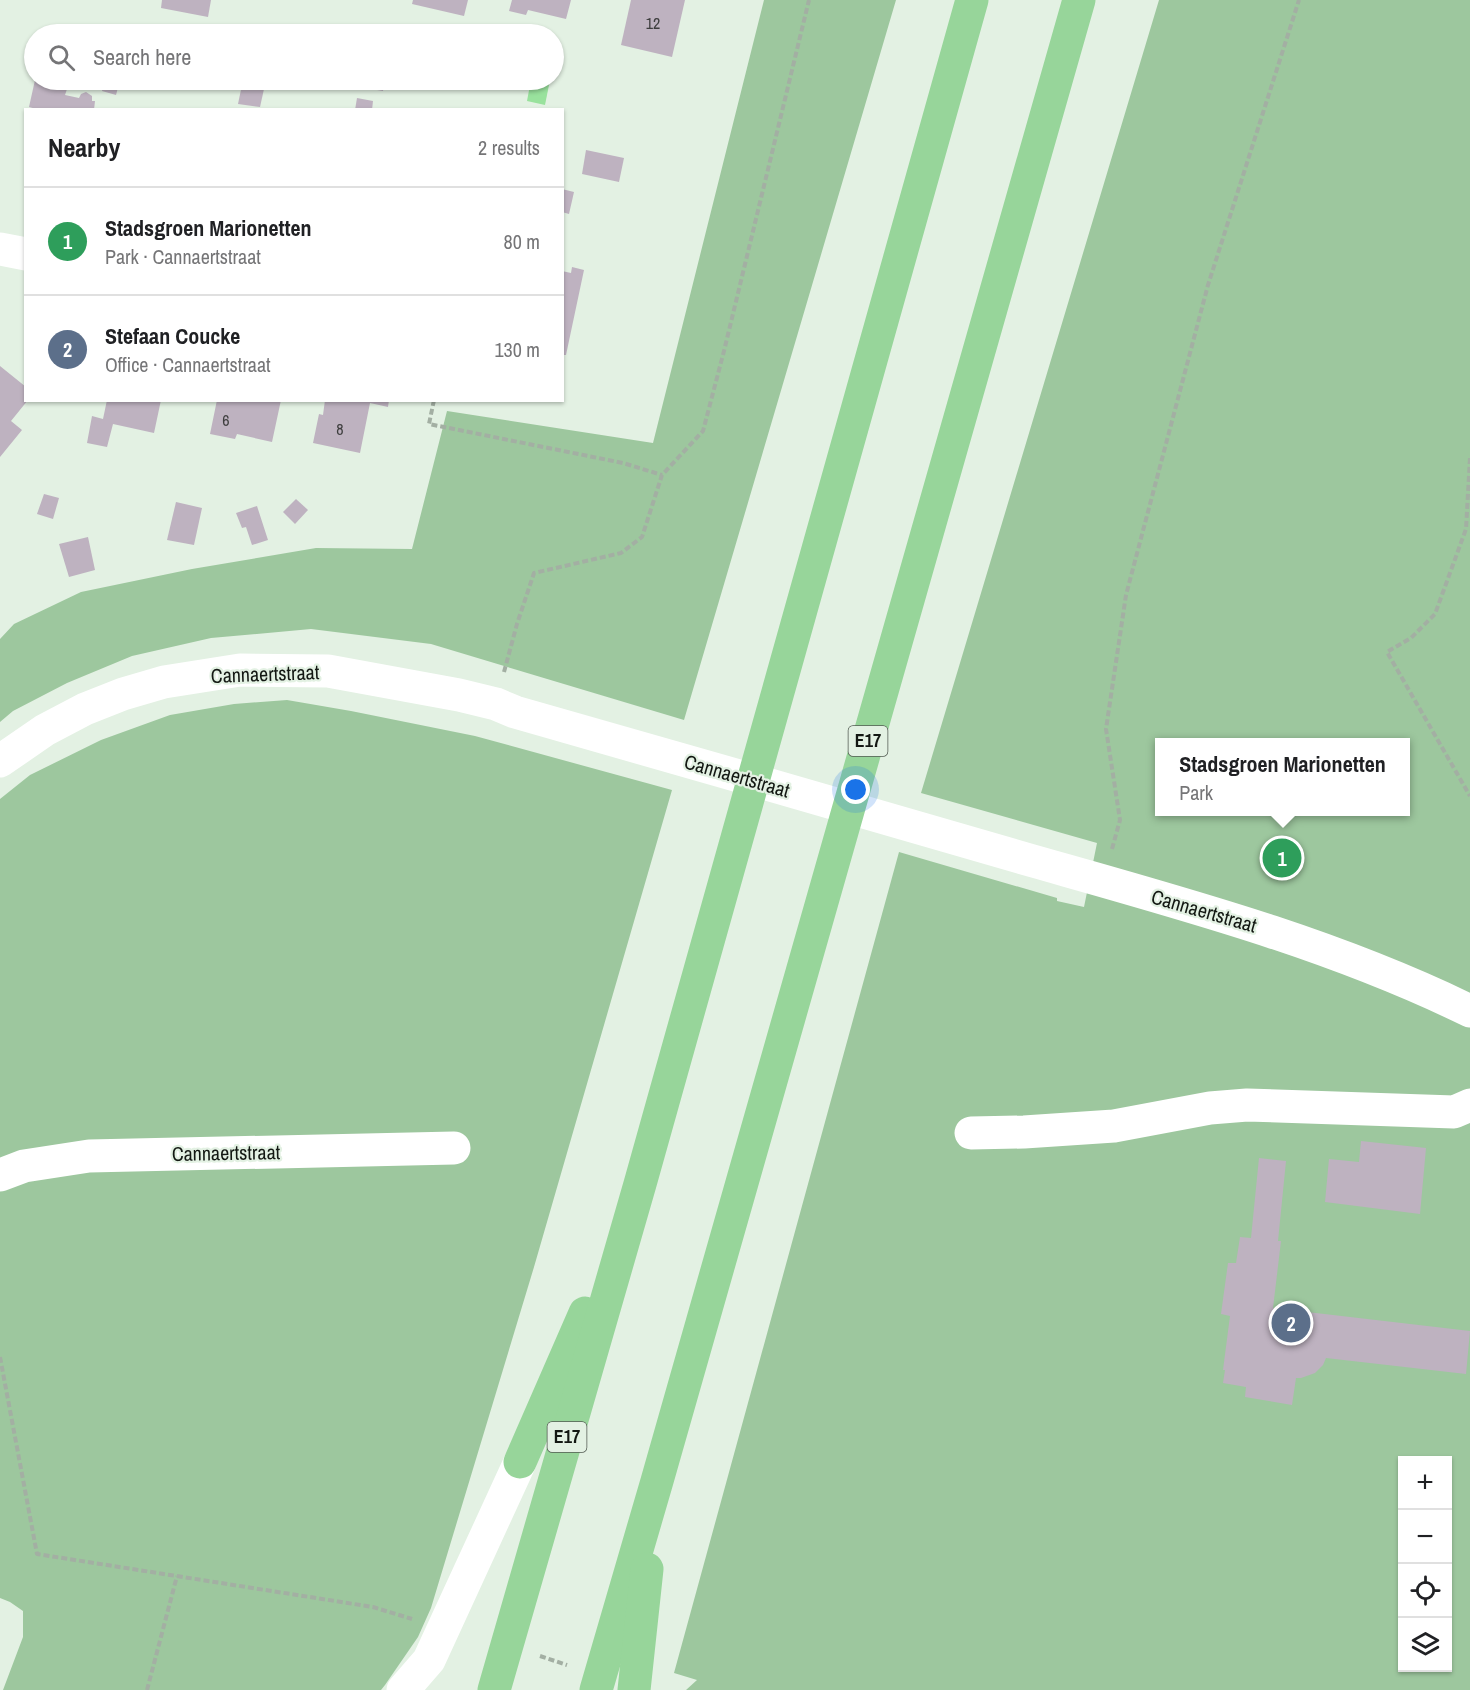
<!DOCTYPE html>
<meta charset="utf-8">
<style>
body{margin:0;font-family:"Archivo Narrow",sans-serif;background:#f2f2f2;color:#202124}
.controls{position:absolute;right:18px;bottom:18px;display:grid;overflow:hidden;border-radius:0px;box-shadow:0 2px 4px #0004}
.controls button{width:54px;height:54px;display:grid;place-items:center;padding:0;border:0;border-bottom:2px solid #e0e0e0;background:#fff;color:#202124;font:30px sans-serif}
.you{position:absolute;left:856px;top:790px;width:21px;height:21px;margin:-15px;border:4px solid #fff;border-radius:50%;background:#1a73e8;box-shadow:0 0 0 9px #1a73e833}
.badge{display:grid;place-items:center;width:39px;height:39px;border-radius:50%;background:#a84db8;color:#fff;font-size:20px;font-weight:700}
.pin{position:absolute;translate:-50% -50%;border:3px solid #fff;box-shadow:0 2px 6px #0006}
.popup{position:absolute;left:1155px;top:738px;width:255px;height:78px;box-sizing:border-box;display:grid;place-content:center;border-radius:0px;background:#fff;filter:drop-shadow(0 2px 4px #0005);font-size:20px;white-space:nowrap;color:#757577}
.popup b{font-size:22px;color:#202124}
.popup::after{content:'';position:absolute;left:50%;top:100%;margin-left:-12px;border:12px solid transparent;border-top-color:#fff}
.list{margin:0;padding:0;list-style:none}
h2{display:flex;justify-content:space-between;align-items:center;height:78px;margin:0;padding:0 24px;font-size:26px}
h2 small{font-size:20px;font-weight:400;color:#757577}
.list li{display:grid;grid-template-columns:39px 1fr auto;gap:18px;align-items:center;box-sizing:border-box;height:108px;padding:0 24px;border-top:2px solid #e0e0e0}
.list b{display:block;font-size:22px;white-space:nowrap}
.list p{margin:0;font-size:20px;white-space:nowrap;color:#757577}
.list em{font-size:20px;font-style:normal;color:#757577}
.icon{flex:none;width:33px;height:33px;fill:none;stroke:currentColor;stroke-width:2;stroke-linecap:round;stroke-linejoin:round}
.map{position:relative;flex:none;width:1470px;height:1690px;overflow:hidden}
.search{position:absolute;background:#fff;box-shadow:0 2px 4px #0004;left:24px;top:24px;width:540px;height:66px;display:flex;align-items:center;gap:15px;box-sizing:border-box;padding:0 21px;border-radius:33px;color:#757577;font-size:22px}
.panel{position:absolute;background:#fff;box-shadow:0 2px 4px #0004;left:24px;top:108px;width:540px;height:294px;border-radius:0px}
.map>svg:first-child{display:block}
</style>
<div class="map">
<svg width="1470" height="1690" viewBox="0 0 1470 1690">
<rect width="100%" height="100%" fill="#e3f1e3"/>
<g fill="#9dc79e" fill-rule="evenodd">
<polygon points="764,0 896,0 684,720 431,644 311,629 211,638 132,656 67,683 13,711 0,722 0,639 14,624 81,592 192,569 316,548 412,549 447,411 653,443"/>
<path d="M1159 0H1470V1690H686L697 1680 674 1673 899 852 1057 898V901L1084 907 1097 843 921 793ZM1159 742H1405V812H1159ZM1402 1460H1448V1668H1402Z"/>
<polygon points="287,700 351,711 475,736 672,790 534,1267 431,1608 418,1637 385,1685 381,1690 3,1690 23,1637 23,1611 10,1602 0,1598 0,799 30,775 101,740 170,715 234,704"/>
</g>
<polygon fill="#99e29d" points="531,80 550,80 545,105 527,101"/>
<g fill="#beb2c0">
<polygon points="162,0 211,0 208,17 161,8"/>
<polygon points="413,0 468,0 464,16 412,4"/>
<polygon points="512,0 571,0 566,19 528,10 526,15 509,11"/>
<polygon points="631,0 685,0 672,57 621,45"/>
<polygon points="35,80 52,80 69,83 65,95 79,98 81,94 86,92 92,96 92,101 95,101 94,110 40,110 29,107"/>
<polygon points="105,80 120,80 116,95 102,91"/>
<polygon points="243,80 266,80 260,107 238,104"/>
<polygon points="367,80 385,80 383,91 365,88"/>
<polygon points="357,98 373,101 372,110 355,110"/>
<polygon points="586,150 624,158 619,182 582,174"/>
<polygon points="562,189 574,192 569,214 562,212"/>
<polygon points="572,267 584,270 566,355 562,355 562,271 571,273"/>
<polygon points="0,366 26,387 26,400 28,400 11,421 22,430 0,457"/>
<polygon points="107,400 161,400 154,433 113,424 107,447 87,443 92,416 103,419"/>
<polygon points="217,400 281,400 272,442 237,434 235,439 210,434"/>
<polygon points="325,400 389,400 388,407 370,403 360,453 313,443 319,414 323,415"/>
<polygon points="44,494 59,498 53,519 37,514"/>
<polygon points="296,499 308,510 295,524 283,512"/>
<polygon points="176,502 202,508 194,545 167,540"/>
<polygon points="257,506 268,540 252,545 246,527 242,528 236,513"/>
<polygon points="88,537 95,570 69,577 59,544"/>
<polygon points="1361,1141 1426,1148 1420,1214 1325,1202 1329,1159 1359,1162"/>
<polygon points="1259,1158 1286,1161 1278,1241 1281,1241 1273,1308 1470,1331 1466,1374 1326,1358 1323,1365 1315,1373 1301,1378 1296,1378 1292,1405 1245,1397 1246,1387 1223,1383 1225,1370 1223,1370 1230,1316 1221,1314 1228,1263 1236,1263 1240,1237 1251,1238"/>
</g>
<g fill="none" stroke-linecap="round" stroke-linejoin="round">
<g stroke="#a3afa3" stroke-width="4" stroke-dasharray="6 3" stroke-linecap="butt">
<polyline points="434,400 429,424 623,463 662,475"/>
<polyline points="1470,458 1466,529 1435,614 1411,638 1387,652 1470,796"/>
<polyline points="504,672 517,624 534,573 621,553 642,537 662,475 703,431 724,351 809,0"/>
<polyline points="1112,849 1120,820 1106,729 1126,595 1208,285 1299,0"/>
<polyline points="0,1357 37,1554 373,1607 412,1619"/>
<polyline points="540,1656 567,1665"/>
<polyline points="147,1690 177,1576"/>
</g>
<g stroke="#fff" stroke-width="33">
<polyline points="0,249 26,254"/>
<path d="M0 761 45 730 85 709 123 694 164 682 240 670 328 671 459 695 496 704 515 712C688 761 860 811 1033 861 1181 903 1331 943 1470 1011"/>
<polyline points="971,1133 1024,1132 1114,1126 1210,1108 1247,1105 1454,1112 1470,1105"/>
<polyline points="0,1175 24,1166 89,1156 454,1148"/>
<polyline points="403,1690 429,1660 520,1462"/>
</g>
<g stroke="#97d59a" stroke-width="33">
<polyline points="520,1462 585,1313"/>
<polyline points="494,1690 640,1184 972,0"/>
<polyline points="596,1690 657,1481 1079,0"/>
<polyline points="634,1690 647,1569"/>
</g>
</g>
<g text-anchor="middle" stroke-width="4.5" stroke-linejoin="round" paint-order="stroke">
<g font-size="16" fill="#3e3e3e">
<text x="653" y="29">12</text>
<text x="226" y="426">6</text>
<text x="340" y="435">8</text>
</g>
<g fill="#e3f1e3" stroke="#515951" stroke-width="1.5">
<rect x="848.5" y="726" width="39" height="30" rx="4.5"/>
<rect x="547.5" y="1422" width="39" height="30" rx="4.5"/>
</g>
<g font-size="18" font-weight="bold" fill="#131813">
<text x="868" y="747">E17</text>
<text x="567" y="1443">E17</text>
</g>
<g font-size="20" fill="#131813" stroke="#e3f1e3">
<text transform="translate(265 674) rotate(-2)" y="7">Cannaertstraat</text>
<text transform="translate(737 776) rotate(16)" y="7">Cannaertstraat</text>
<text transform="translate(1204 911) rotate(16)" y="7">Cannaertstraat</text>
<text transform="translate(226 1153) rotate(-1)" y="7">Cannaertstraat</text>
</g>
</g>
</svg>
<div class="controls">
<button>+</button>
<button>−</button>
<button><svg class="icon" aria-label="locate" viewBox="0 0 24 24"><circle cx="12" cy="12" r="6"/><path d="M12 2v4M12 18v4M2 12h4M18 12h4"/></svg></button>
<button><svg class="icon" aria-label="layers" viewBox="0 0 24 24"><path d="M12 4l9 5-9 5-9-5zM3 14l9 5 9-5"/></svg></button>
</div>
<div class="you"></div>
<div class="pin badge" style="left:1282px;top:858px;background:#2e9e5b">1</div>
<div class="popup"><b>Stadsgroen Marionetten</b>Park</div>
<div class="pin badge" style="left:1291px;top:1323px;background:#5c6f8a">2</div>
<div class="search"><svg class="icon" aria-label="search" viewBox="0 0 24 24"><circle cx="10" cy="10" r="6"/><path d="M15 15l6 6"/></svg>Search here</div>
<section class="panel">
<h2>Nearby<small>2 results</small></h2>
<ul class="list">
<li><span class="badge" style="background:#2e9e5b">1</span><div><b>Stadsgroen Marionetten</b><p>Park · Cannaertstraat</p></div><em>80 m</em></li>
<li><span class="badge" style="background:#5c6f8a">2</span><div><b>Stefaan Coucke</b><p>Office · Cannaertstraat</p></div><em>130 m</em></li>
</ul>
</section>
</div>
